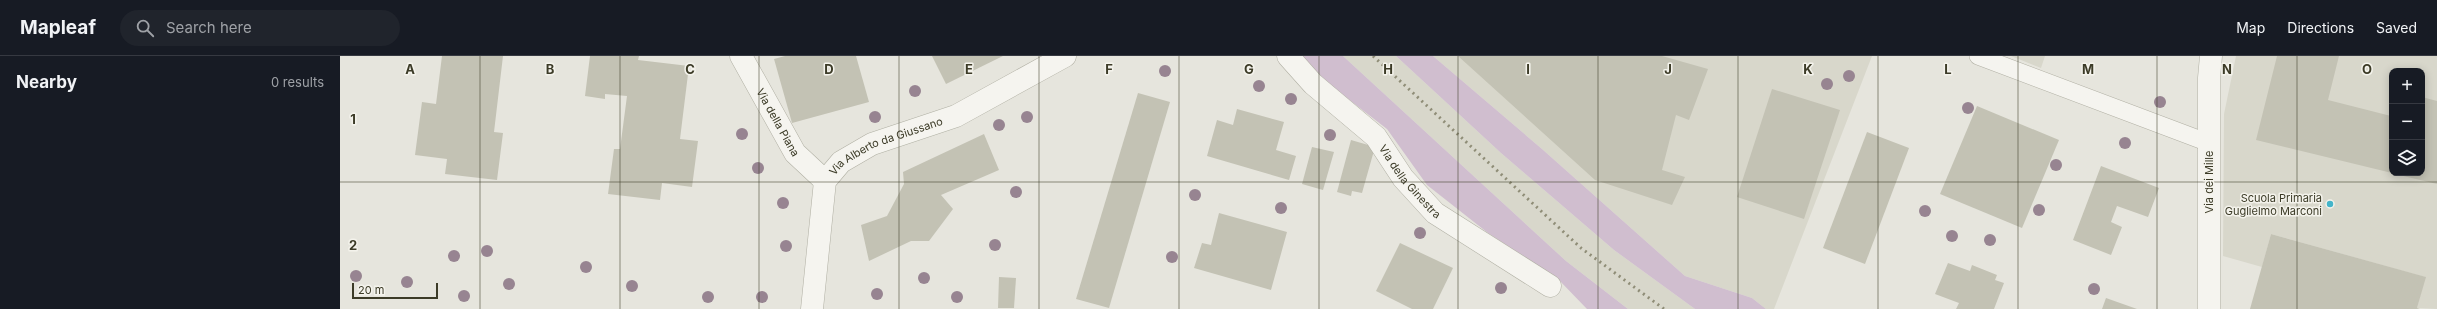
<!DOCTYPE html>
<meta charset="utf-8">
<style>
body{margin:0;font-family:Inter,sans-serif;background:#20242c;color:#f1f3f6}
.controls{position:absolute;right:12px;top:12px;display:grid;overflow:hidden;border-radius:8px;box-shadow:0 2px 10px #0003}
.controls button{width:36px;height:36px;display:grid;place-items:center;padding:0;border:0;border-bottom:1px solid #363941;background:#171b24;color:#f1f3f6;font:20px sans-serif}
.scale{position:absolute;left:12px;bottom:10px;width:86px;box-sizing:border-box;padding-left:4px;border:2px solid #3c3b27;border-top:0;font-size:11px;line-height:14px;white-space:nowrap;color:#3c3b27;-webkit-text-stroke:3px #f4f3ec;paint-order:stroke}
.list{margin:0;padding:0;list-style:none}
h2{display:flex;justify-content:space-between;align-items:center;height:52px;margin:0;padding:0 16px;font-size:17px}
h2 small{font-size:13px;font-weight:400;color:#9ea1a6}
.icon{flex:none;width:22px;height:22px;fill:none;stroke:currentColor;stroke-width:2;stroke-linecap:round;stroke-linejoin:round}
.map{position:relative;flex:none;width:2097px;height:253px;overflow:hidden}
header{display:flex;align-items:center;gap:24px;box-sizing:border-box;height:56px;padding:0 20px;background:#171b24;border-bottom:1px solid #363941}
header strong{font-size:19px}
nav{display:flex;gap:22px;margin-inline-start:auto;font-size:14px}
.search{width:280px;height:36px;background:#20242c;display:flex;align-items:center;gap:10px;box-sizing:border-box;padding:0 14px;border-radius:22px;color:#9ea1a6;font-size:15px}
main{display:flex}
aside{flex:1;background:#171b24}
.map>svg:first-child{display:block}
</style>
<header>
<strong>Mapleaf</strong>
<div class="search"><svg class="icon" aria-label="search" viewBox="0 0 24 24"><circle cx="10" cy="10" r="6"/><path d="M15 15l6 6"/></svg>Search here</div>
<nav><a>Map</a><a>Directions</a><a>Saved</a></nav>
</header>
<main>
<aside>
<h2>Nearby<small>0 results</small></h2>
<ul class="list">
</ul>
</aside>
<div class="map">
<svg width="2097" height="253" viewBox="0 0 2097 253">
<rect width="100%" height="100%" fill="#e6e5dd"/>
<g fill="#d8d7cb" fill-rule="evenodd">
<polygon points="1003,0 1056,0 1161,97 1274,194 1355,253 1288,253 1226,205"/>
<polygon points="1093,0 1532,0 1434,253 1426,253 1412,242 1345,220 1202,93"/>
<polygon points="1671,0 1705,0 1701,12"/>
<path d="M1896 0H2097V253L2077 252 2085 221 1931 178 1922 211 1883 200 1884 58ZM2052 15H2082V117H2052Z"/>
</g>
<g fill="#d0becf">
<polygon points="961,0 1003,0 1226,205 1288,253 1247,253 1218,223 1148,177 1087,129 1047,73 981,22"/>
<polygon points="1056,0 1093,0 1202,93 1345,220 1412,242 1426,253 1355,253 1274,194 1161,97"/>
</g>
<g fill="#c3c2b4">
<polygon points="102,0 163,0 154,76 163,77 157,124 105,118 107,103 75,99 82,46 96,48"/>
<polygon points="250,0 299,0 298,4 349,10 340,83 358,85 352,131 322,127 320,144 268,138 274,93 280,93 287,40 265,38 265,43 245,40"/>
<polygon points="445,0 516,0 529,46 452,67 434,3"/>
<polygon points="592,0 663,0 606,28"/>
<polygon points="1118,0 1322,0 1368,13 1349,64 1336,59 1322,114 1345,121 1332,149 1255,124"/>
<polygon points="1937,0 1999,0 1988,44 2051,60 2052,56 2052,117 1916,84"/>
<polygon points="1432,33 1500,54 1464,163 1397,141"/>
<polygon points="798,37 830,46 769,252 736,243"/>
<polygon points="2082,41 2097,45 2097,128 2055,118 2082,117"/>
<polygon points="1637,50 1719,84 1682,172 1600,138"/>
<polygon points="897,53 944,66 936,94 956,100 949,124 867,100 877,64 893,69"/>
<polygon points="1527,76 1569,92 1525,208 1483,192"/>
<polygon points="644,78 659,114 601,139 613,153 589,185 571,185 529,205 521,169 547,160 564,128 563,116"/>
<polygon points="1011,84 1035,91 1022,137 1012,135 1011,140 997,136"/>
<polygon points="972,91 994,96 983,134 962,128"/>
<polygon points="1761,110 1819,132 1808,161 1777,150 1771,166 1782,171 1771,199 1733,184"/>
<polygon points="879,157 947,176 931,234 854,212 862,187 871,189"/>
<polygon points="1931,178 2086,221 2077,252 2080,253 1910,253"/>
<polygon points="1060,187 1113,212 1093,253 1072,253 1036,235"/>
<polygon points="1608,207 1630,215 1632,209 1657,219 1655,224 1664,227 1654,253 1616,253 1619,247 1595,238"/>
<polygon points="659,221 676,222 674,252 658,252"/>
<polygon points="1766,242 1797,253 1762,253"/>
</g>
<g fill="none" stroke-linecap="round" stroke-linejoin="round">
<g stroke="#b0afa3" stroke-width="18">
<polyline id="lane" points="1638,0 1869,87"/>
</g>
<g stroke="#b0afa3" stroke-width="23">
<g id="street">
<path id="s1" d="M401 0 455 97 485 125"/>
<path id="s2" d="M948 0 973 28 1036 81 1063 122 1095 157 1210 230"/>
<path id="s3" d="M472 253 485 125 501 106 532 88 616 60 725 0"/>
<polyline points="1869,253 1869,22 1871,0"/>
</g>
</g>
<use href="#lane" stroke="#f5f4ef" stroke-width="17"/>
<use href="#street" stroke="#f5f4ef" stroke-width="22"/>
<polyline stroke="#8f8d77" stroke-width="3" stroke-dasharray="2 4" stroke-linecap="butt" points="1033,0 1241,192 1324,253"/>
</g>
<g fill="#978491">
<circle cx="825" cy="15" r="6"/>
<circle cx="1509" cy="20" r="6"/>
<circle cx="1487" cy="28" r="6"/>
<circle cx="919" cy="30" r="6"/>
<circle cx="575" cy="35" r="6"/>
<circle cx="951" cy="43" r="6"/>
<circle cx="1820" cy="46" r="6"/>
<circle cx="1628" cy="52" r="6"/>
<circle cx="535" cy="61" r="6"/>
<circle cx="687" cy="61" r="6"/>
<circle cx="659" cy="69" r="6"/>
<circle cx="402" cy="78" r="6"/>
<circle cx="990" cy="79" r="6"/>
<circle cx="1785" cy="87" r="6"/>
<circle cx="1716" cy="109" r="6"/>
<circle cx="418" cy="112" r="6"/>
<circle cx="676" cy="136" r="6"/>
<circle cx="855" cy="139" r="6"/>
<circle cx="443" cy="147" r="6"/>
<circle cx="941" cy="152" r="6"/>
<circle cx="1699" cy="154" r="6"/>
<circle cx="1585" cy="155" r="6"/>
<circle cx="1080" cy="177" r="6"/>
<circle cx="1612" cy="180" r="6"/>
<circle cx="1650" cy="184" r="6"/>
<circle cx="655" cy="189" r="6"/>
<circle cx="446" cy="190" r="6"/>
<circle cx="147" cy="195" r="6"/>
<circle cx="114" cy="200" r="6"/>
<circle cx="832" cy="201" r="6"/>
<circle cx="246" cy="211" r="6"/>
<circle cx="16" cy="220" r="6"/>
<circle cx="584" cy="222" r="6"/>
<circle cx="67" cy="226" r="6"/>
<circle cx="169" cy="228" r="6"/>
<circle cx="292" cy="230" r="6"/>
<circle cx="1161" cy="232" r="6"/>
<circle cx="1754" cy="233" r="6"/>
<circle cx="537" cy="238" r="6"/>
<circle cx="124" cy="240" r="6"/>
<circle cx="368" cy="241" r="6"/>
<circle cx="422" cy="241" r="6"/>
<circle cx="617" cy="241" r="6"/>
</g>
<path fill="none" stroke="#3c3b27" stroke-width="1" stroke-opacity="0.55" d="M140 0V253M280 0V253M419 0V253M559 0V253M699 0V253M839 0V253M979 0V253M1118 0V253M1258 0V253M1398 0V253M1538 0V253M1678 0V253M1817 0V253M1957 0V253M0 126H2097"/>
<circle fill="#44b4c9" stroke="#f4f3ec" stroke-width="1.5" cx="1990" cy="148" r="4"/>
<g text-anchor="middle" stroke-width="3" stroke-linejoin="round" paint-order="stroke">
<g font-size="11" fill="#3c3b27" stroke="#f4f3ec">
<text dy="4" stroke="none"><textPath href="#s1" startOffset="76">Via della Piana</textPath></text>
<text dy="4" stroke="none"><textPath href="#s3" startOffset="201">Via Alberto da Giussano</textPath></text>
<text dy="4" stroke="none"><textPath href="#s2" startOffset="176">Via della Ginestra</textPath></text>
<text transform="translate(1869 126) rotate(-90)" y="4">Via dei Mille</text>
</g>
<g font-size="11" fill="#3c3b27" stroke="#f4f3ec" text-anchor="end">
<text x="1982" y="146">Scuola Primaria<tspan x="1982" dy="13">Guglielmo Marconi</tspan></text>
</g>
</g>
<g font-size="13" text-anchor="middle" font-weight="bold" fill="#3c3b27" stroke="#f4f3ec" stroke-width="3" stroke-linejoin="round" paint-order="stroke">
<text x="70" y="18">A</text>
<text x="210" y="18">B</text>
<text x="350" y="18">C</text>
<text x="489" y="18">D</text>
<text x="629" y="18">E</text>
<text x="769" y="18">F</text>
<text x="909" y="18">G</text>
<text x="1048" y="18">H</text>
<text x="1188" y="18">I</text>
<text x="1328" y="18">J</text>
<text x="1468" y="18">K</text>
<text x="1608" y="18">L</text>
<text x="1748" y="18">M</text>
<text x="1887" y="18">N</text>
<text x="2027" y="18">O</text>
<text x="13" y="68">1</text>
<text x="13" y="194">2</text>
</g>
</svg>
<div class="controls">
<button>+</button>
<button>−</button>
<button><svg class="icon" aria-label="layers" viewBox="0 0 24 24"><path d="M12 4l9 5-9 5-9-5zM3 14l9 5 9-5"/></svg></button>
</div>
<div class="scale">20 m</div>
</div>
</main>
